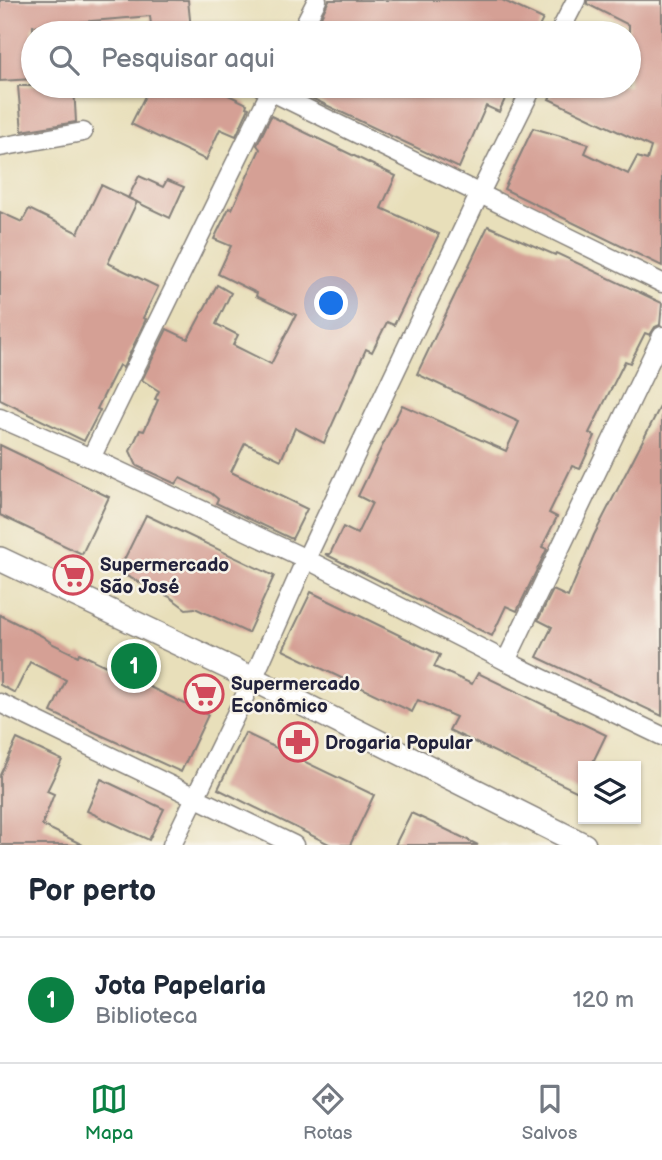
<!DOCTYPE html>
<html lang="pt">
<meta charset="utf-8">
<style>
body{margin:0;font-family:"Balsamiq Sans",sans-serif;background:#f6f6f7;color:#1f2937}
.controls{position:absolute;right:21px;bottom:21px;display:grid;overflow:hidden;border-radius:0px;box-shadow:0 2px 5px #0004}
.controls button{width:63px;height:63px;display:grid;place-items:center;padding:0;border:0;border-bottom:2px solid #e0e1e3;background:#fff;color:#1f2937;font:35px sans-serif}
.you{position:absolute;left:332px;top:304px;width:24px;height:24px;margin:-18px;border:5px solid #fff;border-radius:50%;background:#1a73e8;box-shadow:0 0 0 10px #1a73e833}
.badge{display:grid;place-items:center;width:46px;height:46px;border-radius:50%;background:#0b8043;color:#fff;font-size:23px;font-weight:700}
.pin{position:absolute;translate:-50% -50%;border:4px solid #fff;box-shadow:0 2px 7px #0006}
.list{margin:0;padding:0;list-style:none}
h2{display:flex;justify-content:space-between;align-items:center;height:91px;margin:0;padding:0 28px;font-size:30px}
h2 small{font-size:23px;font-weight:400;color:#747a83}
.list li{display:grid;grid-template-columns:46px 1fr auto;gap:21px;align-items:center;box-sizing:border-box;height:126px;padding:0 28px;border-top:2px solid #e0e1e3}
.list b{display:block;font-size:26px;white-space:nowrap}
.list p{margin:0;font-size:23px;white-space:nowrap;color:#747a83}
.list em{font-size:23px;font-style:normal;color:#747a83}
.icon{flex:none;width:38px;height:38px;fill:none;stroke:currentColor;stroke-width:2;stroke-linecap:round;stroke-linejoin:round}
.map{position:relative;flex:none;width:662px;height:845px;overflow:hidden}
.search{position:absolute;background:#fff;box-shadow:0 2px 5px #0004;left:21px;right:21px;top:21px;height:77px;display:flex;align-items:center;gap:18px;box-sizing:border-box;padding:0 24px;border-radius:38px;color:#747a83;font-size:26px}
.sheet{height:217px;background:#fff}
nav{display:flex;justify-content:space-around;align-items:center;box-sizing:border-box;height:98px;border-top:2px solid #e0e1e3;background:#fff;font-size:19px;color:#747a83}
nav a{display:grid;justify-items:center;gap:4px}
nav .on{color:#0b8043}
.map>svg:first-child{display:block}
</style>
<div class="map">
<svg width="662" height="845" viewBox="0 0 662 845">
<rect width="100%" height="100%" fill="#f7f3e8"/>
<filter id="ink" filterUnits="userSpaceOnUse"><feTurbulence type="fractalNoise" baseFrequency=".0143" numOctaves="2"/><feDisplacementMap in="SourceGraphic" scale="14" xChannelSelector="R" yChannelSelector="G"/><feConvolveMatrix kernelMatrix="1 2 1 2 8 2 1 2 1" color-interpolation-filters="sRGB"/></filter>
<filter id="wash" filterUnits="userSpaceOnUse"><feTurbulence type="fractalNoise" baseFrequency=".00686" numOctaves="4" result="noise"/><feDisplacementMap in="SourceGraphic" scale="28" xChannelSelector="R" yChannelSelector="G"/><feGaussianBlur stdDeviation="1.57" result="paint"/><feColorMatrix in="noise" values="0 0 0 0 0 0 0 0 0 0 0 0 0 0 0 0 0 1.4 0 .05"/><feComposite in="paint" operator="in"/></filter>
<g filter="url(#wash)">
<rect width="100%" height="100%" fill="#e8dfba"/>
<g id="blocks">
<g fill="#d5a095">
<polygon points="0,0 188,0 191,29 152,33 150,16 33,26 33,79 0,81"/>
<polygon points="329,0 502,0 543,19 536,33 335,33 317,25"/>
<polygon points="587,0 662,0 662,266 504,189 533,128 589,144 585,153 628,174 637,157 647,160 651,147 549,99 556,86 629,86 629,25 587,4"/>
<polygon points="18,86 74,86 76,122 22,131"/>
<polygon points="150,86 220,86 218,90 247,104 246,107 249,108 236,136 220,129 206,160 131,124"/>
<polygon points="286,86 511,86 499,112 486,106 459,168"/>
<polygon points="271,116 396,176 381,208 439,234 394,325 387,322 372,352 366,349 324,443 295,428 281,460 245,443 231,472 307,509 292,539 216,503 218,499 211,493 180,478 176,484 137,466 130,451 140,430 144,431 158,400 155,399 159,391 142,380 167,329 188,339 217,285 231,293 216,324 238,335 233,345 271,364 296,315 256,296 257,293 218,274 231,246 214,239 229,208 232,209 260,149 257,145"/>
<polygon points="139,176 163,187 167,180 184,187 170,218 128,198"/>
<polygon points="101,185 137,202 108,263 158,287 143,318 146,319 123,368 119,365 97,409 100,410 84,441 0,400 0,212 22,222 29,209 78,233"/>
<polygon points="488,226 555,255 556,253 662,303 660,325 655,327 650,335 645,333 630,363 625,361 589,433 595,436 580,469 572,466 549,513 557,517 542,547 547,549 517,611 506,606 492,636 325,554 330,554 343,527 357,534 372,503 358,496 402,405 506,451 519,422 417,374"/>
<polygon points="662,403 662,716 537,657 552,627 538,620 553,590 568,597 594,535"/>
<polygon points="0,445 109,497 82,554 0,515"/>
<polygon points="146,515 274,576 248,633 195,608 186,609 170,597 118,572"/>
<polygon points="311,592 440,655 434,667 472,684 478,673 606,735 591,766 583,766 583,781 578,792 449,730 456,717 418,700 412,712 283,650"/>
<polygon points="0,615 42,636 53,644 78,656 79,653 208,715 181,772 51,712 66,680 30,662 15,693 0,685"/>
<polygon points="245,733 374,795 350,845 331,845 218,789"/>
<polygon points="17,739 62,760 47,791 54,794 42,825 83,845 0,845 0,775"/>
<polygon points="101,779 164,809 149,840 87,811"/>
<polygon points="411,813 437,825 478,845 395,845"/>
</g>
</g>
</g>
<g filter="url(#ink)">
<use href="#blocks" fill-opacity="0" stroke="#85807a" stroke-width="2"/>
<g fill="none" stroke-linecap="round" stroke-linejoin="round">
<g stroke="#85807a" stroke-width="21">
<g id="minor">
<polyline points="300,33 317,0"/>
<polyline points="559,33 576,0"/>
<polyline points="260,86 662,283"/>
<polyline points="273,86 91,458 306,559 506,661 662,736"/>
<polyline points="0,147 83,132"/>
<polyline points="0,418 91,458"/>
<polyline points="506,661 662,336"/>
<polyline points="0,703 294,845"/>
<polyline points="172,845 253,679 306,559 480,193 533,86"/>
</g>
</g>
<g stroke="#85807a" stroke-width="26">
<polyline id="tertiary" points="0,559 253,679 584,845"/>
</g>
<use href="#minor" stroke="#fff" stroke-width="18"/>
<use href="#tertiary" stroke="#fff" stroke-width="23"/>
</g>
</g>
<defs>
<g id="supermarket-ring" transform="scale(2.0125)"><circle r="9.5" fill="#f7f3e8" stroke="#d1495b" stroke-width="1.5"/><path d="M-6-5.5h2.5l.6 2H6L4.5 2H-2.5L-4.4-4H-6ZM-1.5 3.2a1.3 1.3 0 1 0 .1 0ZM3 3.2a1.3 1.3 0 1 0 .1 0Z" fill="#d1495b"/></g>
<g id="pharmacy-ring" transform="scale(2.0125)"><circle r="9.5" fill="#f7f3e8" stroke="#d1495b" stroke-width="1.5"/><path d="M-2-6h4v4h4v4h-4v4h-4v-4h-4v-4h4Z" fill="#d1495b"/></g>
</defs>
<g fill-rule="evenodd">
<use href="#supermarket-ring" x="73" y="575"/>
<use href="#supermarket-ring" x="204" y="694"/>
<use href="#pharmacy-ring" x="298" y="742"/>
</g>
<g text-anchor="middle" stroke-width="5" stroke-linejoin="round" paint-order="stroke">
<g font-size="19" font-weight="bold" fill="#22223b" stroke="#f7f3e8" text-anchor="start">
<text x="100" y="571">Supermercado<tspan x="100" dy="22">São José</tspan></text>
<text x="231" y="690">Supermercado<tspan x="231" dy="22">Econômico</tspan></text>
<text x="325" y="749">Drogaria Popular</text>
</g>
</g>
</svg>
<div class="controls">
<button><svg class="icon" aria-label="layers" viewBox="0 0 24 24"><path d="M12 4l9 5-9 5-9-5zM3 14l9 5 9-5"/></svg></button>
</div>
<div class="you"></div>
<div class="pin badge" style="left:134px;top:666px">1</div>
<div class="search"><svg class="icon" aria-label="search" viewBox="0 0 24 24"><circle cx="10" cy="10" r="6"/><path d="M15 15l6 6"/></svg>Pesquisar aqui</div>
</div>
<section class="sheet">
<h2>Por perto<small></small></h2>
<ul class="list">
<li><span class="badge">1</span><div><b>Jota Papelaria</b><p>Biblioteca</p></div><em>120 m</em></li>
</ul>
</section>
<nav>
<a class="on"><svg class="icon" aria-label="map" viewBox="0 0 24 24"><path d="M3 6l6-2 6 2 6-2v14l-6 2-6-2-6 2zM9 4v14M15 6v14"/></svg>Mapa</a>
<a><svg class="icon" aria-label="directions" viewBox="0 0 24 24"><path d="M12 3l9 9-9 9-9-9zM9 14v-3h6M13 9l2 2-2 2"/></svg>Rotas</a>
<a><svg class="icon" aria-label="saved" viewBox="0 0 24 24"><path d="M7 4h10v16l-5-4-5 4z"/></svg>Salvos</a>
</nav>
